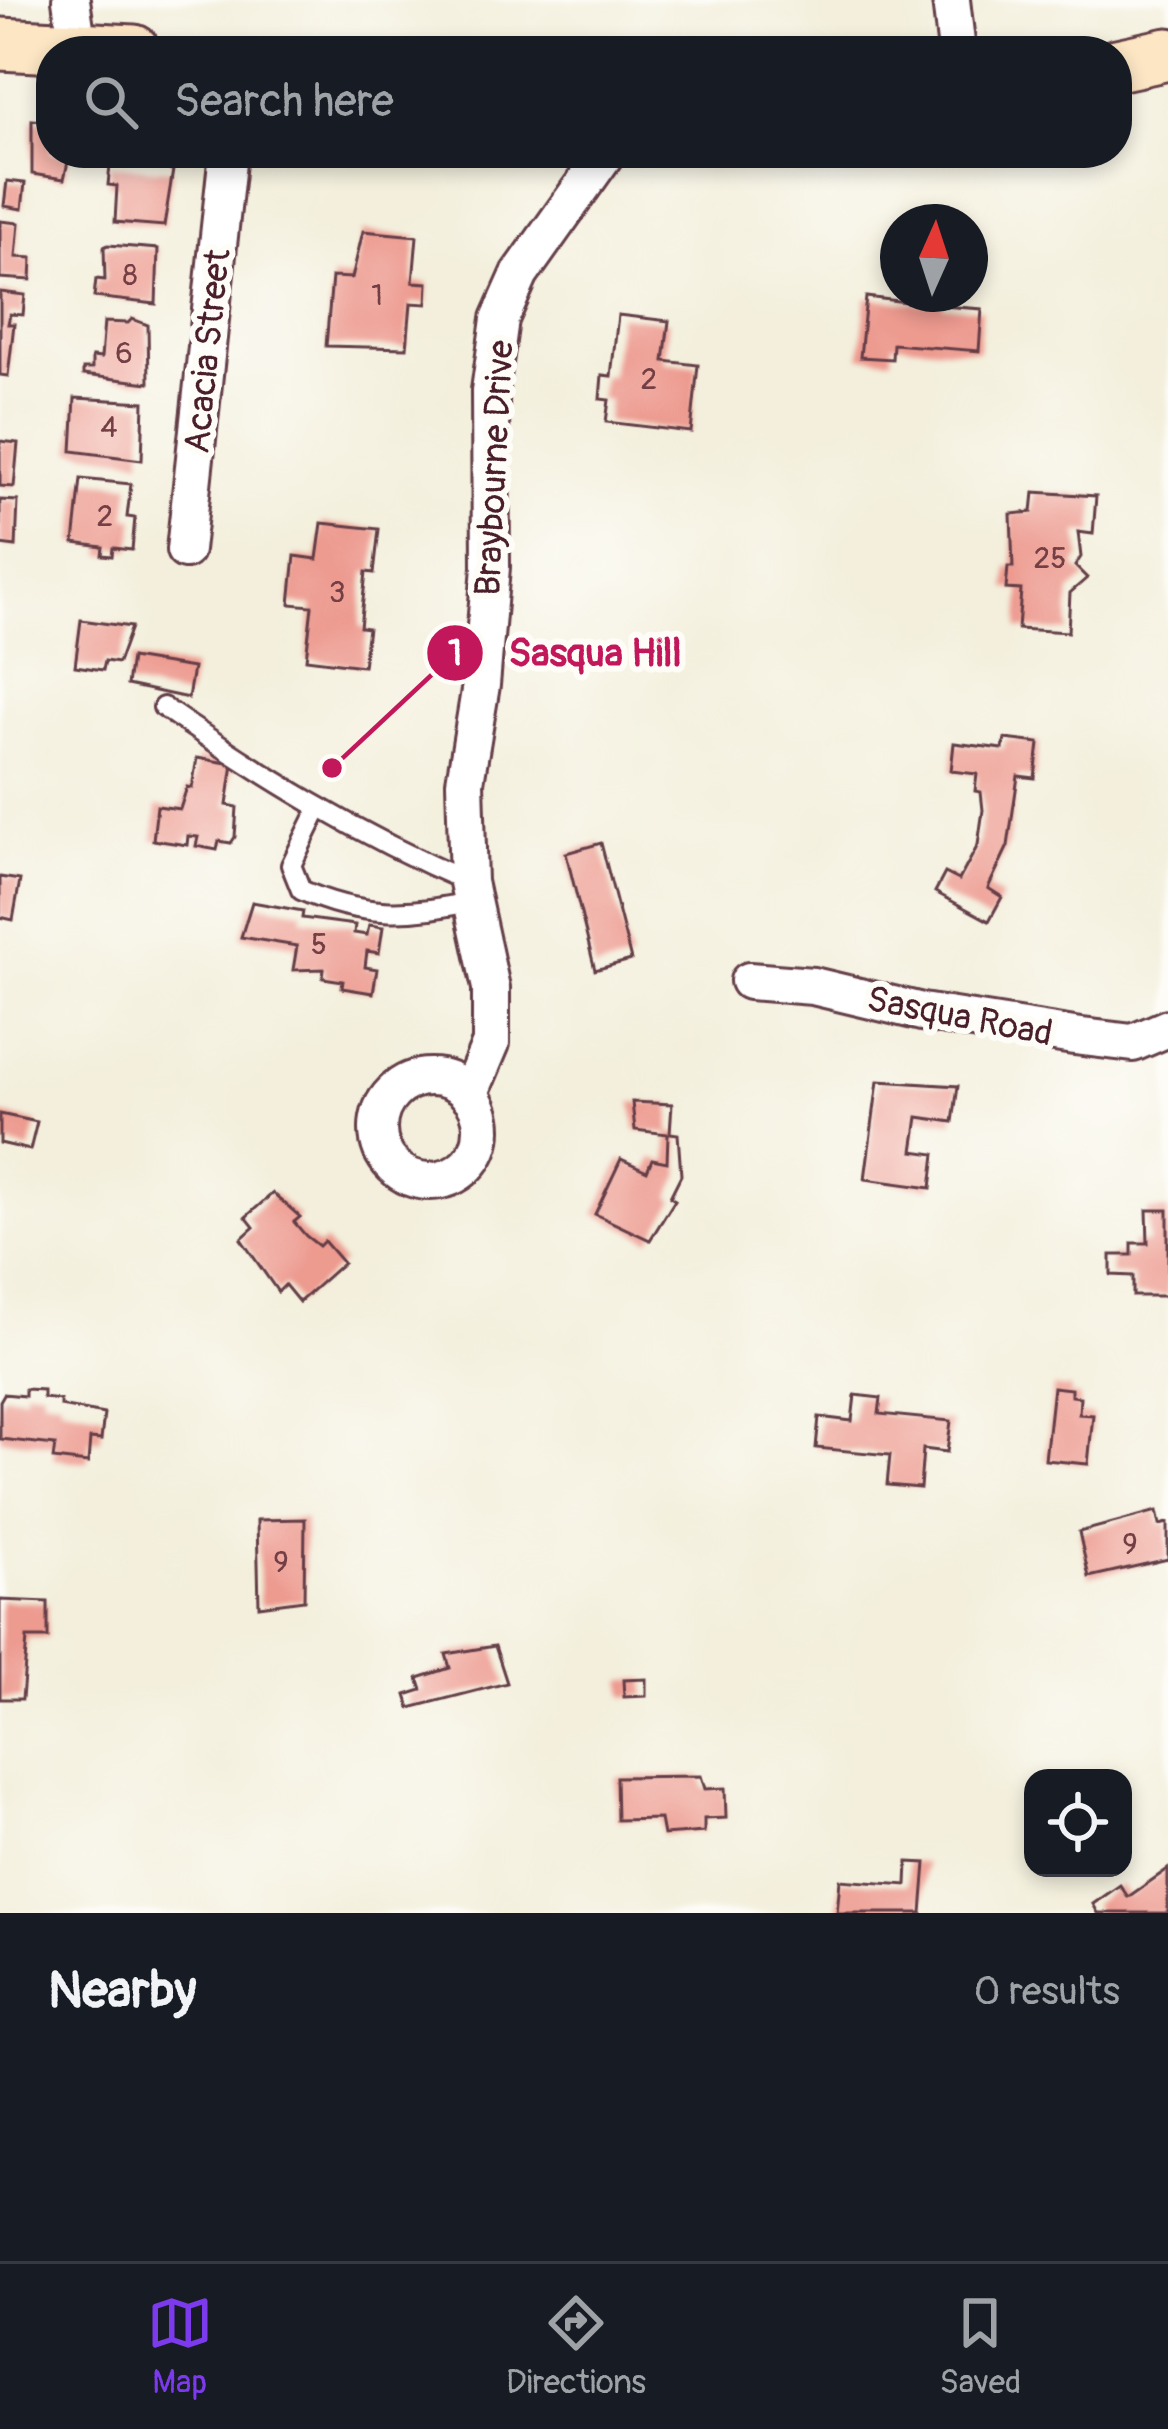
<!DOCTYPE html>
<style>
body{margin:0;font-family:Pangolin,sans-serif;background:#242831;color:#f1f3f6}
.controls{position:absolute;right:36px;bottom:36px;display:grid;overflow:hidden;border-radius:24px;box-shadow:0 6px 18px #0003}
.controls button{width:108px;height:108px;display:grid;place-items:center;padding:0;border:0;border-bottom:3px solid #363941;background:#171b24;color:#f1f3f6;font:60px sans-serif}
.compass{position:absolute;left:880px;top:204px;width:108px;height:108px;border-radius:50%;background:#171b24;box-shadow:0 6px 18px #0003;rotate:3deg}
.list{margin:0;padding:0;list-style:none}
h2{display:flex;justify-content:space-between;align-items:center;height:156px;margin:0;padding:0 48px;font-size:51px}
h2 small{font-size:39px;font-weight:400;color:#9ea1a6}
.icon{flex:none;width:66px;height:66px;fill:none;stroke:currentColor;stroke-width:2;stroke-linecap:round;stroke-linejoin:round}
.map{position:relative;flex:none;width:1168px;height:1913px;overflow:hidden}
.search{position:absolute;background:#171b24;box-shadow:0 6px 18px #0003;left:36px;right:36px;top:36px;height:132px;display:flex;align-items:center;gap:30px;box-sizing:border-box;padding:0 42px;border-radius:48px;color:#9ea1a6;font-size:45px}
.sheet{height:348px;background:#171b24}
nav{display:flex;justify-content:space-around;align-items:center;box-sizing:border-box;height:168px;border-top:3px solid #363941;background:#171b24;font-size:33px;color:#9ea1a6}
nav a{display:grid;justify-items:center;gap:6px}
nav .on{color:#7c3aed}
.map>svg:first-child{display:block}
</style>
<div class="map">
<svg width="1168" height="1913" viewBox="0 0 1168 1913">
<rect width="100%" height="100%" fill="#fdfcf7"/>
<filter id="ink" filterUnits="userSpaceOnUse"><feTurbulence type="fractalNoise" baseFrequency=".00833" numOctaves="2"/><feDisplacementMap in="SourceGraphic" scale="24" xChannelSelector="R" yChannelSelector="G"/><feConvolveMatrix kernelMatrix="1 2 1 2 8 2 1 2 1" color-interpolation-filters="sRGB"/></filter>
<filter id="wash" filterUnits="userSpaceOnUse"><feTurbulence type="fractalNoise" baseFrequency=".004" numOctaves="4" result="noise"/><feDisplacementMap in="SourceGraphic" scale="48" xChannelSelector="R" yChannelSelector="G"/><feGaussianBlur stdDeviation="2.7" result="paint"/><feColorMatrix in="noise" values="0 0 0 0 0 0 0 0 0 0 0 0 0 0 0 0 0 1.4 0 .05"/><feComposite in="paint" operator="in"/></filter>
<g filter="url(#wash)">
<rect width="100%" height="100%" fill="#f3efdc"/>
<g id="blocks">
<g fill="#ed9a8f">
<polygon points="44,116 51,117 51,153 70,153 64,179 32,174 32,120 43,121"/>
<polygon points="110,165 173,170 164,226 115,222 117,186 108,185"/>
<polygon points="7,181 25,183 22,209 4,206"/>
<polygon points="0,221 19,223 16,257 32,258 31,280 0,278"/>
<polygon points="363,231 417,236 413,282 428,283 427,304 411,303 407,348 326,346 332,277 352,278"/>
<polygon points="108,245 158,249 156,304 94,297 96,279 105,280 104,247"/>
<polygon points="0,292 25,295 23,315 10,314 8,324 14,324 8,376 0,375"/>
<polygon points="924,294 944,296 943,306 982,309 979,351 893,344 892,359 860,357 866,297 922,304"/>
<polygon points="618,315 669,321 664,361 698,365 691,432 606,422 609,400 600,399 602,375 611,376"/>
<polygon points="132,319 148,325 149,383 83,375 83,369 92,369 92,357 101,358 104,322 128,323"/>
<polygon points="75,398 144,402 142,460 72,451"/>
<polygon points="0,441 18,443 14,487 0,486"/>
<polygon points="81,479 131,484 127,517 135,518 132,550 113,548 112,556 102,555 103,547 74,543"/>
<polygon points="1034,492 1096,496 1093,534 1078,532 1081,557 1075,566 1087,578 1070,593 1068,632 1018,629 1021,590 1006,589 1008,567 1013,567 1011,514 1032,512"/>
<polygon points="0,500 18,501 16,547 0,545"/>
<polygon points="322,523 379,529 374,573 366,572 360,627 368,628 363,666 306,659 312,606 290,604 295,556 317,559"/>
<polygon points="81,620 131,627 118,663 105,661 103,670 75,666"/>
<polygon points="131,658 193,668 188,698 127,685"/>
<polygon points="1005,739 1039,743 1035,778 1018,776 1008,846 988,888 1002,897 989,921 935,892 945,873 959,880 978,845 983,810 981,792 975,791 977,774 951,771 954,743 1003,749"/>
<polygon points="197,758 233,764 227,805 237,807 235,837 231,843 219,841 217,850 196,846 198,837 188,836 187,845 153,840 157,806 180,809 187,787 192,788"/>
<polygon points="601,843 631,960 595,970 566,853"/>
<polygon points="0,877 20,880 13,920 0,917"/>
<polygon points="252,902 303,911 302,918 355,925 354,933 367,935 369,925 383,927 379,953 367,951 365,967 377,969 373,993 342,988 343,981 323,978 324,969 293,970 297,946 241,937"/>
<polygon points="878,1081 958,1086 953,1122 918,1117 913,1151 935,1154 931,1188 865,1179"/>
<polygon points="632,1102 672,1104 670,1133 678,1134 681,1175 670,1197 675,1200 650,1240 595,1214 621,1159 647,1171 652,1159 667,1162 668,1134 635,1130"/>
<polygon points="0,1114 37,1122 30,1150 0,1143"/>
<polygon points="273,1193 300,1217 294,1222 306,1236 319,1246 324,1241 343,1263 299,1302 285,1285 278,1292 241,1239 254,1227 246,1217"/>
<polygon points="1147,1210 1168,1210 1168,1296 1133,1296 1133,1276 1111,1275 1111,1255 1132,1255 1132,1243 1148,1243"/>
<polygon points="1053,1387 1071,1389 1071,1396 1080,1397 1079,1414 1093,1415 1088,1464 1045,1460"/>
<polygon points="25,1389 43,1390 43,1398 60,1400 60,1406 104,1414 101,1440 90,1439 88,1463 53,1459 55,1445 0,1439 0,1401 4,1394 25,1396"/>
<polygon points="855,1395 881,1398 879,1414 951,1421 947,1452 923,1449 920,1488 887,1485 890,1455 816,1448 819,1417 852,1421"/>
<polygon points="1157,1511 1160,1525 1168,1523 1168,1559 1089,1577 1079,1532"/>
<polygon points="305,1519 304,1600 259,1606 257,1520"/>
<polygon points="0,1600 48,1602 48,1638 27,1638 22,1699 0,1699"/>
<polygon points="495,1646 507,1683 410,1708 406,1695 422,1690 418,1678 450,1668 446,1654"/>
<polygon points="646,1679 646,1696 624,1697 623,1680"/>
<polygon points="701,1776 705,1789 725,1788 726,1818 704,1819 704,1832 663,1835 660,1819 617,1820 616,1777"/>
<polygon points="908,1862 926,1863 922,1913 837,1913 840,1880 907,1885"/>
<polygon points="1168,1869 1168,1913 1098,1913 1093,1904 1120,1885 1128,1897"/>
</g>
</g>
</g>
<g filter="url(#ink)">
<use href="#blocks" fill-opacity="0" stroke="#633e46" stroke-width="3"/>
<g fill="none" stroke-linecap="round" stroke-linejoin="round">
<g stroke="#633e46" stroke-width="24">
<g id="service">
<path d="M163 707C261 775 358 835 468 882"/>
<path d="M318 810 291 865 301 890C359 917 411 916 472 901"/>
</g>
</g>
<g stroke="#633e46" stroke-width="42">
<g id="minor">
<polyline points="71,0 78,48"/>
<polyline points="951,0 957,51"/>
<polyline points="185,550 228,153"/>
<polyline points="749,981 813,986 922,1012 1074,1036 1133,1043 1168,1028"/>
<circle cx="430" cy="1129" r="52"/>
<polyline points="469,1095 491,1043 491,988 468,882 465,782 481,685 491,567 490,391 500,319 520,274 606,153"/>
</g>
</g>
<g stroke="#633e46" stroke-width="57">
<g id="secondary">
<polyline points="0,44 134,51"/>
<polyline points="1117,65 1168,54"/>
</g>
</g>
<use href="#service" stroke="#fff" stroke-width="18"/>
<use href="#minor" stroke="#fff" stroke-width="36"/>
<use href="#secondary" stroke="#fce6c4" stroke-width="51"/>
</g>
</g>
<g text-anchor="middle" stroke-width="12" stroke-linejoin="round" paint-order="stroke">
<g font-size="30" fill="#733e44">
<text x="130" y="285">8</text>
<text x="377" y="305">1</text>
<text x="124" y="363">6</text>
<text x="649" y="389">2</text>
<text x="109" y="437">4</text>
<text x="105" y="526">2</text>
<text x="1050" y="568">25</text>
<text x="337" y="602">3</text>
<text x="319" y="954">5</text>
<text x="1130" y="1554">9</text>
<text x="281" y="1572">9</text>
</g>
<g font-size="36" fill="#4a1f2b" stroke="#fdfcf7">
<text transform="translate(206 351) rotate(-84)" y="13">Acacia Street</text>
<text transform="translate(493 468) rotate(-87)" y="13">Braybourne Drive</text>
<text transform="translate(960 1015) rotate(11)" y="13">Sasqua Road</text>
</g>
</g>
<path fill="none" stroke="#c2185b" stroke-width="4.5" d="M332 768L455 653"/>
<g fill="#c2185b" stroke="#fdfcf7" stroke-width="4.5">
<circle cx="332" cy="768" r="12"/>
<circle cx="455" cy="653" r="30"/>
</g>
<g font-size="36" text-anchor="middle" font-weight="bold" fill="#fff">
<text x="455" y="665">1</text>
</g>
<g font-size="39" text-anchor="middle" font-weight="bold" fill="#c2185b" stroke="#fdfcf7" stroke-width="12" stroke-linejoin="round" paint-order="stroke">
<text x="595" y="666">Sasqua Hill</text>
</g>
</svg>
<div class="controls">
<button><svg class="icon" aria-label="locate" viewBox="0 0 24 24"><circle cx="12" cy="12" r="6"/><path d="M12 2v4M12 18v4M2 12h4M18 12h4"/></svg></button>
</div>
<svg class="compass" viewBox="-18 -18 36 36"><path d="M0-13l5 13h-10z" fill="#e53935"/><path d="M0 13l5-13h-10z" fill="#9ea1a6"/></svg>
<div class="search"><svg class="icon" aria-label="search" viewBox="0 0 24 24"><circle cx="10" cy="10" r="6"/><path d="M15 15l6 6"/></svg>Search here</div>
</div>
<section class="sheet">
<h2>Nearby<small>0 results</small></h2>
<ul class="list">
</ul>
</section>
<nav>
<a class="on"><svg class="icon" aria-label="map" viewBox="0 0 24 24"><path d="M3 6l6-2 6 2 6-2v14l-6 2-6-2-6 2zM9 4v14M15 6v14"/></svg>Map</a>
<a><svg class="icon" aria-label="directions" viewBox="0 0 24 24"><path d="M12 3l9 9-9 9-9-9zM9 14v-3h6M13 9l2 2-2 2"/></svg>Directions</a>
<a><svg class="icon" aria-label="saved" viewBox="0 0 24 24"><path d="M7 4h10v16l-5-4-5 4z"/></svg>Saved</a>
</nav>
